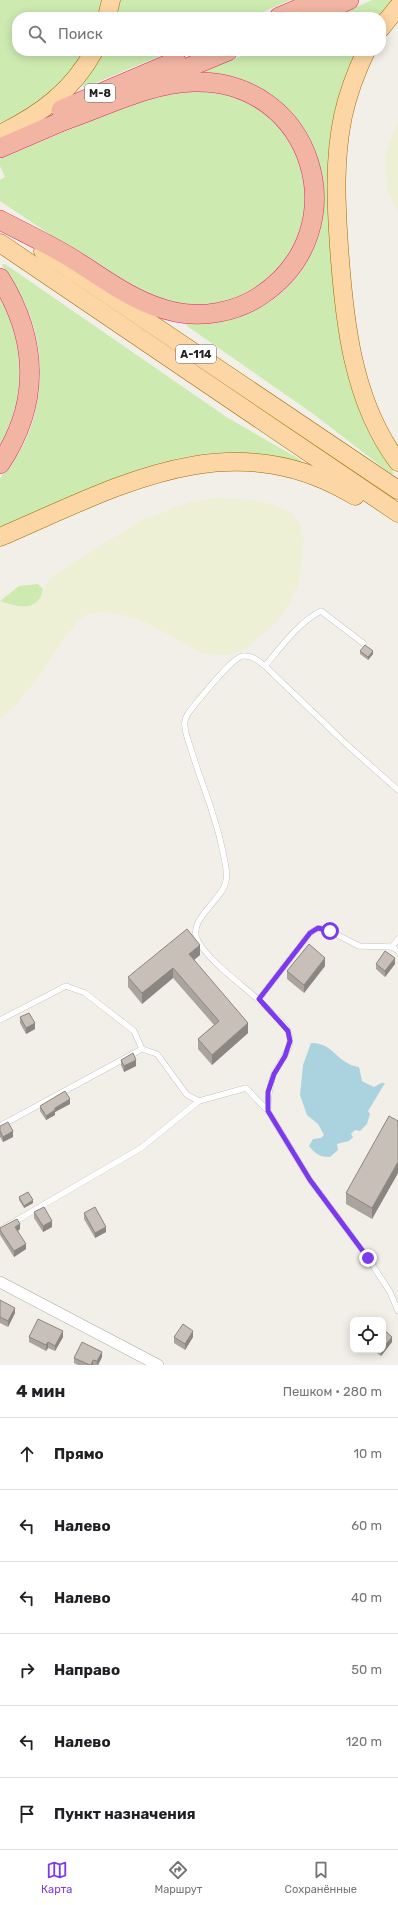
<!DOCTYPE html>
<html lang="ru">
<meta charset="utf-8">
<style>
body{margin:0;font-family:Rubik,sans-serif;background:#f6f6f6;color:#202124}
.controls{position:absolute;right:12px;bottom:12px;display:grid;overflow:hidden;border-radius:8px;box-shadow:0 2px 10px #0003}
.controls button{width:36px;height:36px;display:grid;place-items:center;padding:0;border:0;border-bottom:1px solid #e0e0e0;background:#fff;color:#202124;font:20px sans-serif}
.stop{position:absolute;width:12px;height:12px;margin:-9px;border:3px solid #7c3aed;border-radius:50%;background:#fff}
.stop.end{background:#7c3aed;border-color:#fff;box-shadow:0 1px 4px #0008}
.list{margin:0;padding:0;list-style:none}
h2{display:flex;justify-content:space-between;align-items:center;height:52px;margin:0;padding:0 16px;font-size:17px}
h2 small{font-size:13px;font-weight:400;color:#757577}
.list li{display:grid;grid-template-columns:26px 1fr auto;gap:12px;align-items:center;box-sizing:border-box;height:72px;padding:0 16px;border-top:1px solid #e0e0e0}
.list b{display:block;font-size:15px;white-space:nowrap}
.list em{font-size:13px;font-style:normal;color:#757577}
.icon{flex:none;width:22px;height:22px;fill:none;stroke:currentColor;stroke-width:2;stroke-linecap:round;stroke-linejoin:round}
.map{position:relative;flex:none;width:398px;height:1365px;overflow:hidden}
.search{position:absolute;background:#fff;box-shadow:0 2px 10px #0003;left:12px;right:12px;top:12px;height:44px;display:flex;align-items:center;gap:10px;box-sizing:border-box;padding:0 14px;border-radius:16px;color:#757577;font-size:15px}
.sheet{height:484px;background:#fff}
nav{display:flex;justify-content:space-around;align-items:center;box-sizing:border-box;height:56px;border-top:1px solid #e0e0e0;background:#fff;font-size:11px;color:#757577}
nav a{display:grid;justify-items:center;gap:2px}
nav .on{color:#7c3aed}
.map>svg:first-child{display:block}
</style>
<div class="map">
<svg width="398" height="1365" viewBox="0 0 398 1365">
<rect width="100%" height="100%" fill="#f2efe9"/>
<g fill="#eef0d5">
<polygon points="398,121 398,212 387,190 385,167 386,152"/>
<polygon points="216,498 253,500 271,504 291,512 301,526 304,543 299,583 290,602 276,623 244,650 227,655 216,655 202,653 145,622 123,615 104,612 88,614 77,622 65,638 39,677 16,705 0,719 0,601 16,607 42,595 47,582 60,571 143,519 191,502"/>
</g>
<g fill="#cdebb0">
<path d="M0 0H102L99 17H17V51H85C62 86 38 106 0 123Z"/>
<polygon points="120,0 291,0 251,17 117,17"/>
<polygon points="372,0 394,0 379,17 333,17"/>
<polygon points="104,51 172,51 86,87 82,87"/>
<path d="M254 51H358L343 86 344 357C350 384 358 412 371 437 375 445 393 468 394 474L390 473 312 413 187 326 186 323C222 322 250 318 279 295 336 249 340 148 279 103 273 99 264 97 257 94 240 87 223 81 206 74L204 71Z"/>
<polygon points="180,90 229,94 254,104 286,134 300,158 307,202 295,249 265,283 239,298 208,306 176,304 140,291 97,266 0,201 0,180 5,177 0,166 0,159 129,104"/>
<path d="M2 264H5L228 418 301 460 303 464C284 460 265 454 246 453 157 447 79 496 0 528 0 518 0 487 0 479 3 473 16 457 21 449 34 427 39 399 40 373 40 352 36 328 27 308 24 299 2 267 2 264Z"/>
<path d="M0 295C5 307 12 319 15 332 26 376 19 407 0 447Z"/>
<path d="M38 584 43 589C39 613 16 607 0 601L19 586Z"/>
</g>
<path fill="#aad3df" d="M311 1043C333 1042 337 1064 359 1067L362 1081 374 1087 381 1083H385L368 1111 370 1114 367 1124 360 1131 355 1130 351 1134 353 1137 349 1141 337 1144 338 1150 330 1157C320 1157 315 1154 309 1146L313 1139 321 1138 324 1135 318 1124 307 1115 300 1095 303 1065Z"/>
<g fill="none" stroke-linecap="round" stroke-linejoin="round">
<g stroke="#a9a9a9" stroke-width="6">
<g id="service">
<path d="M265 666C280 648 300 621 321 611L363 643"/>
<polyline points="392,947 398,939"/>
<polyline points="259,999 310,933 318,928 330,931 359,946 392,947 398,951"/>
<polyline points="0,1020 66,986 85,993 134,1031 142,1049"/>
<path d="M268 1111C268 1098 269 1088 273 1076 278 1062 296 1048 288 1031 285 1024 277 1018 272 1013 251 990 213 967 198 941 186 920 223 900 226 881 228 870 224 858 222 848 215 813 201 783 191 749 189 742 185 734 185 726 184 720 186 717 189 712 198 701 232 657 243 656 253 655 258 661 265 666L344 742 398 790"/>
<polyline points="0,1126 142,1049 157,1054 187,1095 199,1101 246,1088 268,1111 310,1180 368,1258 390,1292 398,1311"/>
<polyline points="0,1230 141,1148 199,1101"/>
</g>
</g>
<g stroke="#a9a9a9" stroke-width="12">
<polyline id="minor" points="0,1282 158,1365"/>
</g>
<g stroke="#a06b00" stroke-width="19">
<g id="primary">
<polyline points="107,17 111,0"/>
<polyline points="381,28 398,7"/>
<path d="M366 51C356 72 348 93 343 116 334 159 336 203 339 246 344 319 352 401 398 462"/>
<path d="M0 134C41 114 72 91 94 51"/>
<polyline points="0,243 398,513"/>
<polyline points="43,251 398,490"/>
<path d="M0 537C117 487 230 420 355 496"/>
</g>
</g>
<g stroke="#dc2a67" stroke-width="20">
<g id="trunk">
<polyline points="279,17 319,0"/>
<polyline points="309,17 349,0"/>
<polyline points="163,78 228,51"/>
<polyline points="61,110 176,61"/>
<polyline points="0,148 72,117"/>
<path d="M0 220C23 232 46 243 68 256 103 277 133 303 175 312 203 318 236 312 260 296 360 230 313 78 193 82 149 83 102 108 60 122"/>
<path d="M0 278C38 339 41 403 0 464"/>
</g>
</g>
<use href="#service" stroke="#fff" stroke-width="5.5"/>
<use href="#minor" stroke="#fff" stroke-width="11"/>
<use href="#primary" stroke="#fcd6a4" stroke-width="18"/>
<use href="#trunk" stroke="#f2b4a3" stroke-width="19"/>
</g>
<g fill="#aba49e">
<polygon points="360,651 373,654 368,660 360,654"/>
<polygon points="200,955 194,960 248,1033 212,1065 198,1049 198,1039 214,1025 173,978 142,1004 128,987 128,977"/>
<polygon points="376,964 395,964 385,977 376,969"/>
<polygon points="325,966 304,993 287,979 287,971"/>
<polygon points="20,1017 35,1029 26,1034 20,1023"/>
<polygon points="121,1060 136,1066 124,1072 121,1065"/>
<polygon points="70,1104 55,1112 55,1115 46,1120 40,1111 40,1106"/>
<polygon points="398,1121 398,1173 372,1219 346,1204 346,1193"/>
<polygon points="0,1126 13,1137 3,1142 0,1137"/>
<polygon points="19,1197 33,1203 24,1208 19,1200"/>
<polygon points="34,1212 52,1227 43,1232 34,1218"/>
<polygon points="84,1213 106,1232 95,1238 84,1219"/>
<polygon points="20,1229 18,1231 26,1249 14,1257 0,1235 0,1230"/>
<polygon points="0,1300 15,1313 8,1327 0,1323"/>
<polygon points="29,1337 63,1337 55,1351 48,1348 46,1351 29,1342"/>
<polygon points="174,1337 193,1337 185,1350 174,1343"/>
<polygon points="392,1342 381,1356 373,1350 383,1350"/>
<polygon points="102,1357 98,1365 78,1365 74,1363 74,1358"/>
</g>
<g fill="#8b8681">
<polygon points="373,651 373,654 368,660 368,657"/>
<polygon points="200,945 200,955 189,964 189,954"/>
<polygon points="325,958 325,966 304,993 304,985"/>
<polygon points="395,958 395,964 385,977 385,971"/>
<polygon points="173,968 173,978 142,1004 142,993"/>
<polygon points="35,1023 35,1029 26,1034 26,1028"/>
<polygon points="248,1023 248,1033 212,1065 212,1055"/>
<polygon points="136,1060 136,1066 124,1072 124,1066"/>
<polygon points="70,1099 70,1104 55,1112 55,1115 46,1120 46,1116 55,1108"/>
<polygon points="13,1131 13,1137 3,1142 3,1137"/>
<polygon points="398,1162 398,1173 372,1219 372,1208"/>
<polygon points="33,1200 33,1203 24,1208 24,1206"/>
<polygon points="52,1221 52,1227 43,1232 43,1226"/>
<polygon points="20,1224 20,1229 15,1233 15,1227"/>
<polygon points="106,1227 106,1232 95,1238 95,1233"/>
<polygon points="26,1244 26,1249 14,1257 14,1251"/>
<polygon points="15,1308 15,1313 8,1327 8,1321"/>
<polygon points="63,1331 63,1337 55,1351 55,1346"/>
<polygon points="193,1331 193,1337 185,1350 185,1344"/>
<polygon points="392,1337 392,1342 381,1356 381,1350 383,1350 383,1348"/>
<polygon points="48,1342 48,1348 46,1351 46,1345"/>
<polygon points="102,1352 102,1357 98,1365 97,1365 97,1361"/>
<polygon points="93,1360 93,1365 91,1365"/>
</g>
<g fill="#c7bfb8" stroke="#8b8681">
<polygon points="365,645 373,651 368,657 360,651"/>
<polygon points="187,929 200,945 189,954 248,1023 212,1055 198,1039 219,1021 173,968 142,993 128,977"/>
<polygon points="309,944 325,958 304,985 287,971"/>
<polygon points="385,951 395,958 385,971 376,964"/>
<polygon points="29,1013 35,1023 26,1028 20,1017"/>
<polygon points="133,1053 136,1060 124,1066 121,1060"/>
<polygon points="65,1091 70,1099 55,1108 55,1110 46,1116 40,1106"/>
<polygon points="389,1116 398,1121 398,1162 372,1208 346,1193"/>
<polygon points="8,1122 13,1131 3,1137 0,1131 0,1126"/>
<polygon points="28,1192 33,1200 24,1206 19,1197"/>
<polygon points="44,1207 52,1221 43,1226 34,1212"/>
<polygon points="95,1207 106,1227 95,1233 84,1213"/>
<polygon points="17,1219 20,1224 15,1227 26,1244 14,1251 0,1230 0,1228"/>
<polygon points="0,1300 15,1308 8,1321 0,1317"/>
<polygon points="38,1319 63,1331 55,1346 48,1342 46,1345 29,1337"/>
<polygon points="183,1324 193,1331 185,1344 174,1337"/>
<polygon points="383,1329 392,1337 383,1348"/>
<polygon points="82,1342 102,1352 97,1361 93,1360 91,1365 90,1365 74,1358"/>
</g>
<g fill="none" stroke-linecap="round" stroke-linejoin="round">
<polyline stroke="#7c3aed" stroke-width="5" points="330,931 318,928 310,933 259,999 288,1031 290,1041 285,1056 274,1074 268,1092 268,1111 310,1180 368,1258"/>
</g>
<g text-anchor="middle" stroke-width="4" stroke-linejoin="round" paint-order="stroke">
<g fill="#fff" stroke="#646464" stroke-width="1">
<rect x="85" y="84" width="30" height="18" rx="3"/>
<rect x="176" y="345" width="40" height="18" rx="3"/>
</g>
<g font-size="11" font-weight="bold" fill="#222">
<text x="100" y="97">М-8</text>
<text x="196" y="358">А-114</text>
</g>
</g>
</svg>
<div class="controls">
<button><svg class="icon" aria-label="locate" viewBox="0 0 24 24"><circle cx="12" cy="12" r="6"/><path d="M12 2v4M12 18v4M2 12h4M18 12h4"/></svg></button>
</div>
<div class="stop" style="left:330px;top:931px"></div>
<div class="stop end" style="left:368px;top:1258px"></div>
<div class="search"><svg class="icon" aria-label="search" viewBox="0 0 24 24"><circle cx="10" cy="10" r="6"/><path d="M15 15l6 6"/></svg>Поиск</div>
</div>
<section class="sheet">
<h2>4 мин<small>Пешком · 280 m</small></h2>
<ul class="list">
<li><svg class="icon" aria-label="ahead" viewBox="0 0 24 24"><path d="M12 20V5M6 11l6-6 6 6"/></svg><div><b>Прямо</b></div><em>10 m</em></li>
<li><svg class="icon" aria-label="left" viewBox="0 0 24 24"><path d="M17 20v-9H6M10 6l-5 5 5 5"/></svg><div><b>Налево</b></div><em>60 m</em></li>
<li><svg class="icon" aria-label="left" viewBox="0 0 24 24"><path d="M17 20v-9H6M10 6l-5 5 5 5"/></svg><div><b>Налево</b></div><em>40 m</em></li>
<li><svg class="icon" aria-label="right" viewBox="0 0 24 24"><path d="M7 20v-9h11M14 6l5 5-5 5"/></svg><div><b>Направо</b></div><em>50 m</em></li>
<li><svg class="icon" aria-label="left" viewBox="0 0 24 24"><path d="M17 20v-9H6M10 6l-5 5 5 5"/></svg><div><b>Налево</b></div><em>120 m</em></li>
<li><svg class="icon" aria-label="arrive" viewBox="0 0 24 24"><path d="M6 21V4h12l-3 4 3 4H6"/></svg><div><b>Пункт назначения</b></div></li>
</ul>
</section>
<nav>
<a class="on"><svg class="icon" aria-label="map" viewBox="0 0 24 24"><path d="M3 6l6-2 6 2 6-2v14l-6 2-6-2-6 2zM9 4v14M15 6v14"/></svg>Карта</a>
<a><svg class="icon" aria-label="directions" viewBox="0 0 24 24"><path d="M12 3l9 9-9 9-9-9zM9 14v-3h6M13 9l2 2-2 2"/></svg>Маршрут</a>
<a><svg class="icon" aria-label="saved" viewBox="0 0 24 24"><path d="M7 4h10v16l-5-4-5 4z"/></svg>Сохранённые</a>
</nav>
